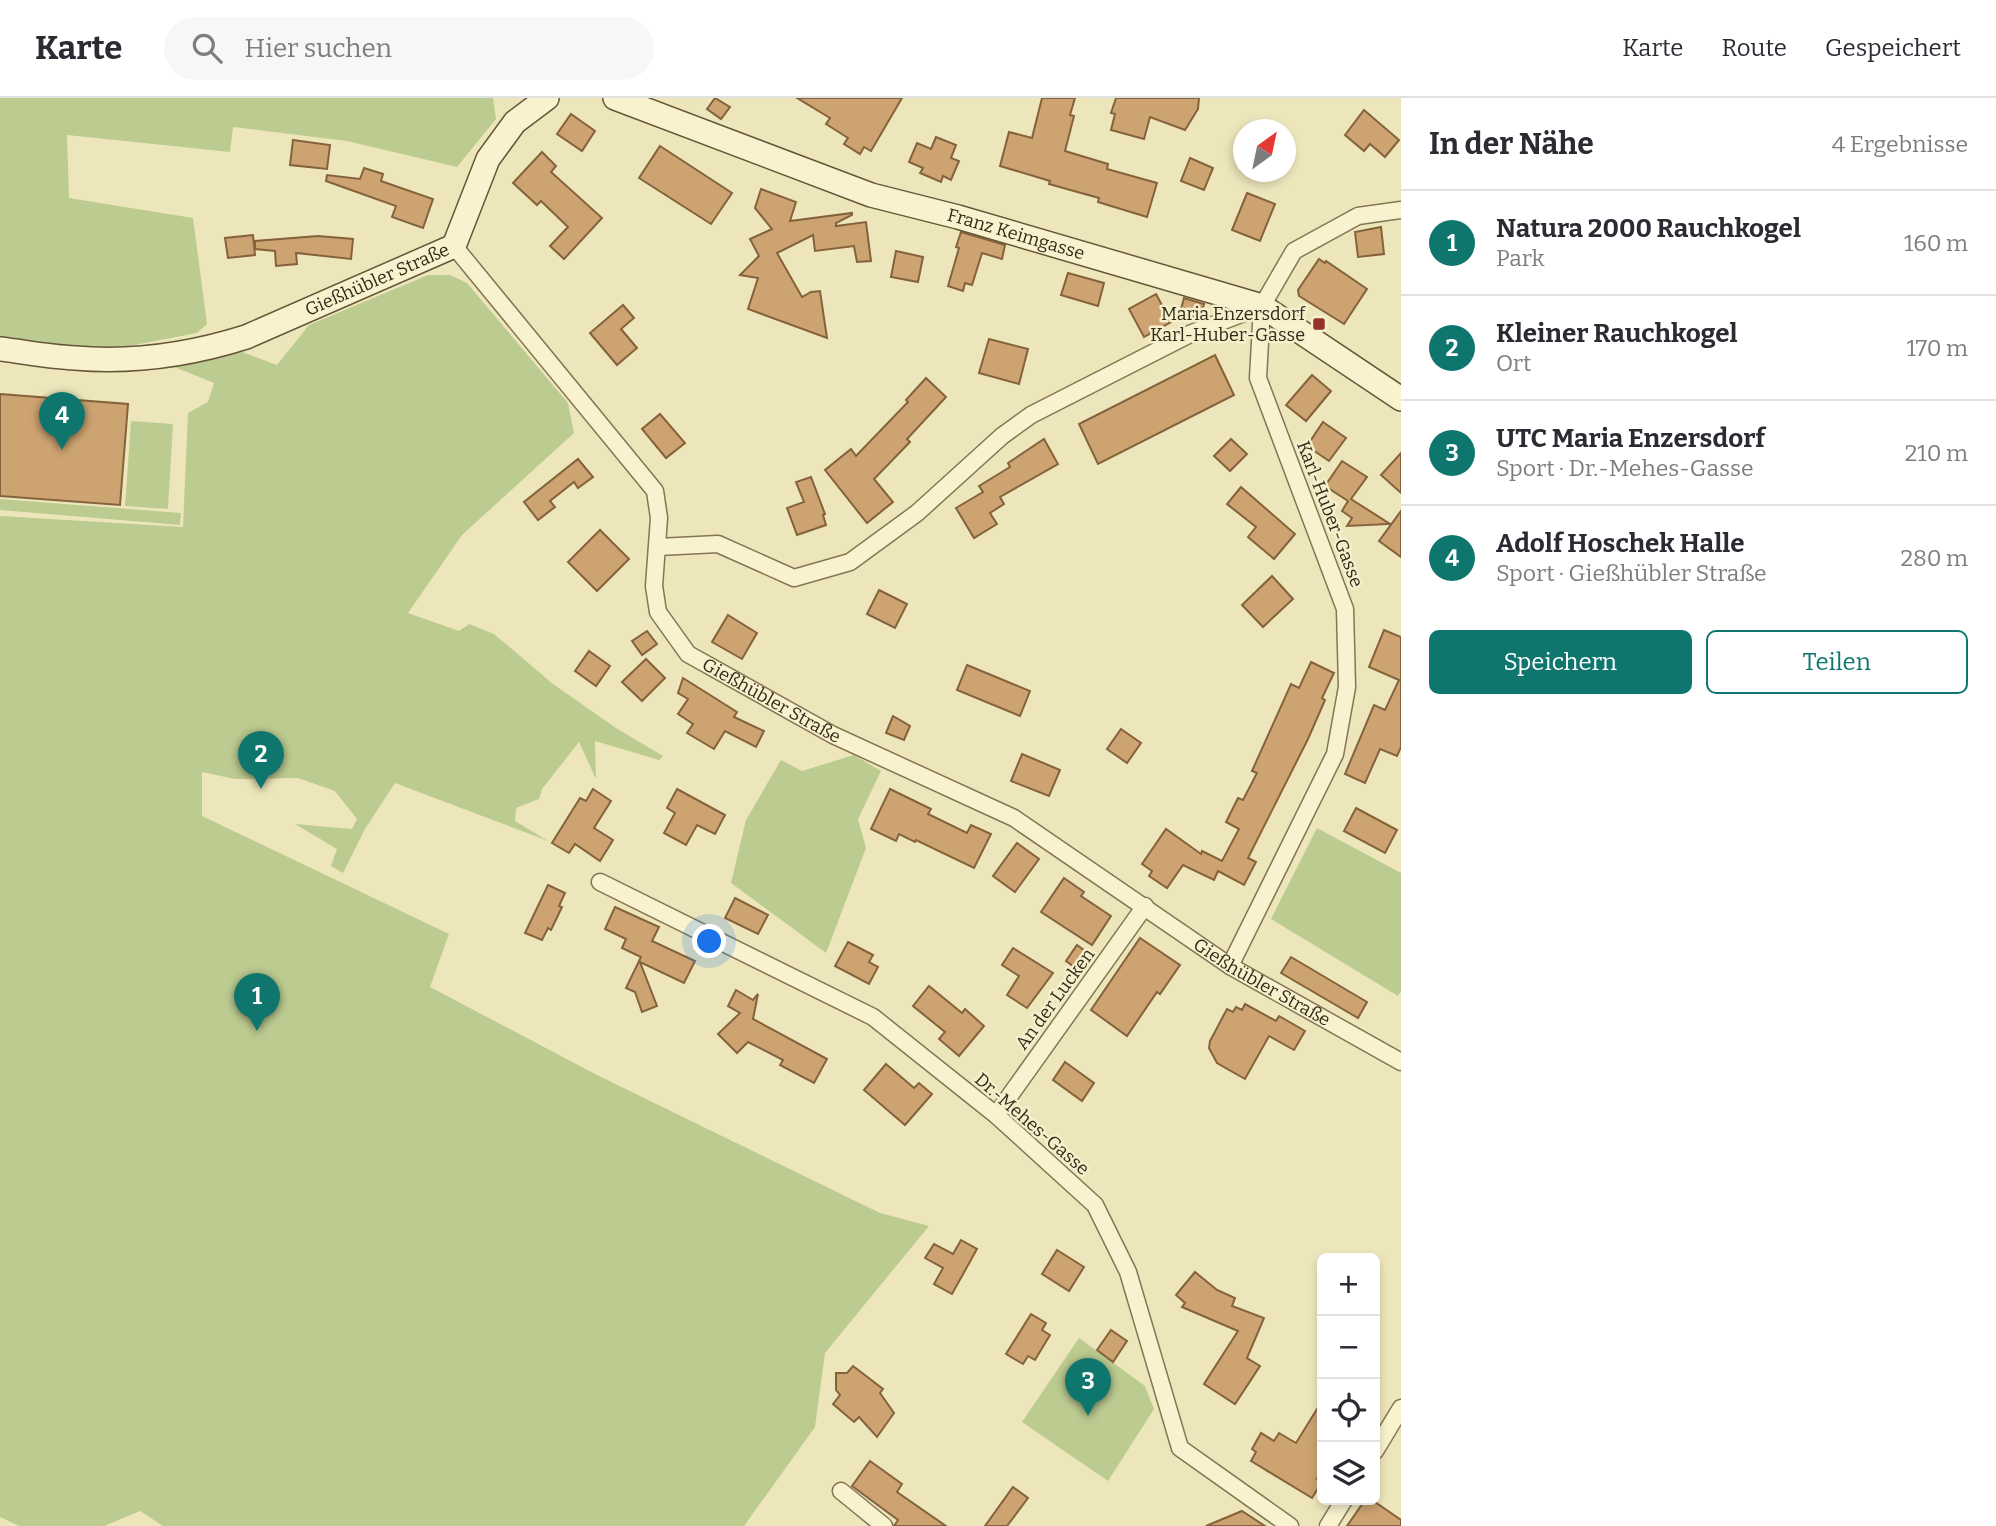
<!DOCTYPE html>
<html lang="de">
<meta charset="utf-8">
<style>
body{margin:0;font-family:Bitter,serif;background:#f7f7f7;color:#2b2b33}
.controls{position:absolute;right:21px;bottom:21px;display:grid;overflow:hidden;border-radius:10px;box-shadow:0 4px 10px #0003}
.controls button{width:63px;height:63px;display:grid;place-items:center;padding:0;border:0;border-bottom:2px solid #e1e1e2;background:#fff;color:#2b2b33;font:35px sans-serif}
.compass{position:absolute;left:1233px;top:21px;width:63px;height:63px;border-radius:50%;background:#fff;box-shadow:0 4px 10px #0003;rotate:33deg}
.you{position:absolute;left:710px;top:844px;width:24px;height:24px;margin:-18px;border:5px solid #fff;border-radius:50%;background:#1a73e8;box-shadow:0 0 0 10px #1a73e833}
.badge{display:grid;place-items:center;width:46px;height:46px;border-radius:50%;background:#0f766e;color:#fff;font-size:23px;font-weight:700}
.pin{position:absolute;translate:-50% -58px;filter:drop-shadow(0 2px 4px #0008)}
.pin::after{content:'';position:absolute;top:37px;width:24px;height:21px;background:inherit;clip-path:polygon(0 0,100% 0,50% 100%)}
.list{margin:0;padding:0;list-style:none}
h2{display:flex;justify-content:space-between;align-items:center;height:91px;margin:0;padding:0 28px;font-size:30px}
h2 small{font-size:23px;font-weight:400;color:#7c7c81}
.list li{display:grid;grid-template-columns:46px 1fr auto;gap:21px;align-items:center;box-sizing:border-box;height:105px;padding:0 28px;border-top:2px solid #e1e1e2}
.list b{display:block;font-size:26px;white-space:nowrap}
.list p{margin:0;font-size:23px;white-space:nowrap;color:#7c7c81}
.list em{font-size:23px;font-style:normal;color:#7c7c81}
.actions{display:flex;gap:14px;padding:21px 28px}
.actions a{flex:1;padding:16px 0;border:2px solid #0f766e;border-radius:10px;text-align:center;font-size:24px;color:#0f766e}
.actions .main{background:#0f766e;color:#fff}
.icon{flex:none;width:38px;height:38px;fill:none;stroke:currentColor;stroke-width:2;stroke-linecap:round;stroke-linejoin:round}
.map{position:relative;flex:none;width:1401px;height:1428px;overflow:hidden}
header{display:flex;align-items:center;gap:42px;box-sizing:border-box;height:98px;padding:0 35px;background:#fff;border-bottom:2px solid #e1e1e2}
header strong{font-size:33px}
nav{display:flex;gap:38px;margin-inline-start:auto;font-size:24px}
.search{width:490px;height:63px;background:#f7f7f7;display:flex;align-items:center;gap:18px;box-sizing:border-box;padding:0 24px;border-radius:38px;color:#7c7c81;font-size:26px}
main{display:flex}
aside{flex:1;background:#fff}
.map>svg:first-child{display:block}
</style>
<header>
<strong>Karte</strong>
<div class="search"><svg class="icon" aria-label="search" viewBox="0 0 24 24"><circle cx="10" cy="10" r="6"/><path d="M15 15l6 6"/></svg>Hier suchen</div>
<nav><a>Karte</a><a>Route</a><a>Gespeichert</a></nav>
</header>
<main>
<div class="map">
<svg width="1401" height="1428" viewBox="0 0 1401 1428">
<rect width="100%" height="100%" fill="#eee6bb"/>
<g fill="#bccb90">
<polygon points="0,0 493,0 496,21 457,69 347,43 233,29 230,54 67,37 69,100 193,120 207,226 197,235 108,252 32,245 0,238"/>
<polygon points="428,177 450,177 467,185 568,305 574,335 462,437 408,515 459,533 469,526 494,536 553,586 616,630 663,658 659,662 595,643 596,681 579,644 542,691 539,701 516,710 515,723 548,743 395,685 365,731 343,775 331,768 337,751 295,726 352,731 357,721 335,693 298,680 235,681 202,674 202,718 449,836 430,889 597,977 880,1115 929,1128 825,1255 815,1329 744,1428 163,1428 140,1413 104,1428 19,1428 0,1419 0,418 183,429 188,315 208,304 214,285 162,264 237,252 277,267 309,227"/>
<polygon points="131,323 173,326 168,411 125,408"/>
<polygon points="0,401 181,415 180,427 0,412"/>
<polygon points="854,657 881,673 858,721 866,750 826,855 731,785 746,722 781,662 802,673"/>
<polygon points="1317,730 1401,775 1401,893 1398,898 1271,821"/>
<polygon points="1079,1240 1145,1288 1154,1311 1108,1383 1022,1324"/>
</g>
<g fill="#cda371" stroke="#84623b" stroke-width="2">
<polygon points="715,0 730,9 721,21 707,11"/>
<polygon points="797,0 902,0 871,53 864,49 860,56 844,46 848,40 826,26 830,20"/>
<polygon points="1042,0 1075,0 1070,17 1074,18 1065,53 1108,66 1107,71 1157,85 1147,119 1098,104 1099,100 1049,86 1050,83 1000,68 1009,34 1032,40"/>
<polygon points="1116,0 1199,0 1198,11 1185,32 1150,19 1144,41 1111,32 1115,16 1111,15"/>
<polygon points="1364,12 1399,42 1385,59 1370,46 1364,53 1345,37"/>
<polygon points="571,16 595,33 582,53 557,36"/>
<polygon points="936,39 956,47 951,60 959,63 951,82 943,78 941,84 920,75 923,70 909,64 917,45 931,51"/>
<polygon points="293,42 330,47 327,71 290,67"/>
<polygon points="660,48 732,95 711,126 639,80"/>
<polygon points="542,54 556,68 551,74 602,120 564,161 550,148 568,129 541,103 537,107 513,85"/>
<polygon points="1190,60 1213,70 1204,92 1181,83"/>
<polygon points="364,70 383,76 381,83 433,101 423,130 392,119 396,108 326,83 327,77 360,81"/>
<polygon points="761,91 796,104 790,123 852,115 852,117 836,125 836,128 866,124 871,163 857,164 854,148 815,153 813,137 777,155 802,199 811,194 820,193 827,240 748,211 758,180 740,177 759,158 750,141 772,131 755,110"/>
<polygon points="1247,95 1275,106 1260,143 1232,132"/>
<polygon points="1381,129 1384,156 1358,159 1355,134"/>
<polygon points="961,134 1005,147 1002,161 982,155 972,187 965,185 963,193 948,188 959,150 956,149"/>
<polygon points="253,137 255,157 228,160 225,140"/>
<polygon points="318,138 353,141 351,161 296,155 297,166 276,168 275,153 255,151 255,143"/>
<polygon points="896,153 923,159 918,184 891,179"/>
<polygon points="1319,161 1325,165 1326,163 1367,191 1344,226 1299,198 1298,192"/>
<polygon points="1068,175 1104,185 1098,208 1061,197"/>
<polygon points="1156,196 1171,224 1144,239 1129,211"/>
<polygon points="1184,200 1204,206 1200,221 1180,215"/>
<polygon points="623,207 634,220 621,231 637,250 617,267 590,235"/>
<polygon points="989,241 1028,251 1019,286 979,275"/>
<polygon points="1215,257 1234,297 1098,366 1079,326"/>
<polygon points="1312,277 1331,293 1306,323 1286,307"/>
<polygon points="926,280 946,299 907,341 910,344 874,381 893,404 867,425 825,372 851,351 856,358 908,304 906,302"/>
<polygon points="0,296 128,306 120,407 0,398"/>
<polygon points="660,316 685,345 666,360 642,331"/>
<polygon points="1323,324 1346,340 1329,363 1307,348"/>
<polygon points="1044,341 1058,366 1000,399 1004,406 990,415 997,426 974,440 956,410 983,394 979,388 1010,369 1008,365"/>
<polygon points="1231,341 1247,356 1230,373 1214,358"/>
<polygon points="1401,355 1401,395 1381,377"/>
<polygon points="578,361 593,379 578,390 574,384 550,403 555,409 538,422 524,404"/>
<polygon points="1342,363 1367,379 1351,401 1390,426 1347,428 1352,420 1342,413 1348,403 1325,388"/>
<polygon points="811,379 825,416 823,417 826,427 797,437 787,410 804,404 796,384"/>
<polygon points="1241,389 1295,436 1274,461 1248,439 1256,429 1227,406"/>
<polygon points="1401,413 1401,459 1379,443"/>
<polygon points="600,432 629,461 597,493 568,464"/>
<polygon points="1272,478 1293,501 1263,529 1242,507"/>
<polygon points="879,492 907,506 895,530 867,516"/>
<polygon points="728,517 757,535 742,561 712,544"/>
<polygon points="1384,532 1401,539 1401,649 1397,658 1380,651 1365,685 1345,676 1374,607 1385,612 1399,582 1369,569"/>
<polygon points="647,533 657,546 642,557 632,543"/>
<polygon points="589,553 610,568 596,588 575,573"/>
<polygon points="646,561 665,580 642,603 622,584"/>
<polygon points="1311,564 1334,575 1322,600 1325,602 1308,641 1248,760 1256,764 1244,787 1218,773 1214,782 1183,767 1167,790 1149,778 1152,773 1142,766 1166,731 1201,756 1202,753 1222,763 1239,731 1226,724 1238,700 1243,702 1257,675 1252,673 1291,586 1299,590"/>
<polygon points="967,567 1030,593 1020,618 957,592"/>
<polygon points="683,580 737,614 734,619 764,633 756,649 725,633 714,651 687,635 693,626 678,616 688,601 678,595"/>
<polygon points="893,618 910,628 904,642 886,635"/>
<polygon points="1121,631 1141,645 1127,665 1107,651"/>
<polygon points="1022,656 1060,672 1049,698 1011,683"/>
<polygon points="593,691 611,703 594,730 613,742 600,763 575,746 569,755 552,745 580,700 586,703"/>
<polygon points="677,691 725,717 715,736 697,727 686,747 664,735 675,715 667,710"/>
<polygon points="890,691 931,711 928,716 967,735 971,727 991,736 974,770 916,742 915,744 899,736 896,743 871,731"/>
<polygon points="1356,710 1397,732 1385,755 1344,733"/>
<polygon points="1017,745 1039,761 1015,794 993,778"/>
<polygon points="1064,780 1084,794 1081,798 1111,818 1092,847 1041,814"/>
<polygon points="548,787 565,795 559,808 562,809 551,832 548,830 542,842 525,835"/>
<polygon points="735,800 768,817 758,836 725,820"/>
<polygon points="615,809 659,829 652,843 695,863 684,885 640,864 657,908 642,914 635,894 626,890 641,859 622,850 626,841 605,831"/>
<polygon points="1140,840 1180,867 1160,896 1157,894 1127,938 1091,912"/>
<polygon points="848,844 873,857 869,864 878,869 869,886 835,868"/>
<polygon points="1077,847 1091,857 1080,873 1066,863"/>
<polygon points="1013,850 1053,875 1027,910 1007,897 1019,878 1002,867"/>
<polygon points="1291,859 1367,904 1358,920 1281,875"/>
<polygon points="929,888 962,915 965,911 984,928 959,958 939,941 945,934 913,908"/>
<polygon points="736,892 753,902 758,896 753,921 827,961 814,985 780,967 783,962 748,944 737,955 718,936 740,915 728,908"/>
<polygon points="1245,906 1276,923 1279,918 1305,933 1294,952 1269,938 1245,981 1217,965 1209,950 1210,943 1227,911 1233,914 1236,909 1242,912"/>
<polygon points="1065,964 1094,985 1082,1003 1053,982"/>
<polygon points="886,966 914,990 919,985 932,996 905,1027 864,992"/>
<polygon points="961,1142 977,1151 952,1196 934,1186 943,1170 925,1160 934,1146 953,1156"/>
<polygon points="1057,1152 1084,1169 1069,1193 1042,1176"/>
<polygon points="1195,1174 1217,1192 1235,1200 1232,1208 1264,1220 1247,1260 1260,1268 1235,1306 1204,1286 1238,1233 1182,1209 1185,1205 1176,1197"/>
<polygon points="1031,1216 1046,1225 1042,1232 1050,1237 1035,1262 1028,1258 1023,1266 1006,1256"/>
<polygon points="1111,1232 1127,1243 1113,1264 1097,1252"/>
<polygon points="853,1268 883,1291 880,1295 894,1315 877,1339 859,1319 854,1324 833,1306 840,1297 836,1292 836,1275 847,1275"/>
<polygon points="1322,1303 1322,1371 1317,1381 1322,1384 1312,1400 1251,1363 1256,1354 1252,1351 1261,1335 1274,1343 1279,1335 1296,1345"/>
<polygon points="870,1363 902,1386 897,1394 946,1428 894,1428 898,1422 852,1388"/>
<polygon points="1013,1389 1028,1400 1007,1428 985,1428"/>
<polygon points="1365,1402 1372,1402 1401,1422 1401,1428 1347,1428"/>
<polygon points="1242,1413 1265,1428 1206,1428"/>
</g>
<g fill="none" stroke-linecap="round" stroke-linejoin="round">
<g stroke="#857555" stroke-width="19">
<g id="street">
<path id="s1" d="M454 148 655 393 659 420 654 488 658 514 688 556 833 637 1014 720 1230 868 1401 964"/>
<polyline points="658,449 718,446 794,480 850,464 917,415 1002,338 1031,317 1192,235 1262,208"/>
<polyline points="600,784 873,919 996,1017 1095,1107 1128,1174 1180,1350 1290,1428"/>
<polyline points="1230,868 1335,656 1347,589 1345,511 1258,280 1262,208 1294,153 1358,118 1401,112"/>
<polyline points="996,1017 1145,808"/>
<polyline points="1375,1353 1401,1310"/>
<polyline points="841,1393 884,1428"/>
<polyline points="1328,1428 1344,1402"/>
</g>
</g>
<g stroke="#665639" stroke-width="26">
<g id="secondary">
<path id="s2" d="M615 0 871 97 958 119 1262 208 1401 301"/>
<path id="s3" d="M0 251C25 254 50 259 75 260 132 265 192 256 246 239L454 148 488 61 515 24 547 0"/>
</g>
</g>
<use href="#street" stroke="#f9f2ce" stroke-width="16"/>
<use href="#secondary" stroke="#f9f2ce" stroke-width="23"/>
</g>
<rect fill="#943325" stroke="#f5efcb" stroke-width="2.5" x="1312" y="219" width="14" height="14" rx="3.5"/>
<g text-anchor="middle" stroke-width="5" stroke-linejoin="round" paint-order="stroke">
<g font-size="18" fill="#342a1a" stroke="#f5efcb">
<text dy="6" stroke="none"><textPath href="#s2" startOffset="424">Franz Keimgasse</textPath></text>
<text dy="6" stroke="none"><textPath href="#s3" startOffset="392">Gießhübler Straße</textPath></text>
<text transform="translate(1330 416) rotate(69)" y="6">Karl-Huber-Gasse</text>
<text dy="6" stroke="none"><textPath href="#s1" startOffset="586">Gießhübler Straße</textPath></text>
<text dy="6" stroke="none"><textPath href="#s1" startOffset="1153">Gießhübler Straße</textPath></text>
<text transform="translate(1055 901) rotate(-54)" y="6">An der Lucken</text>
<text transform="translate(1032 1026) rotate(41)" y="6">Dr.-Mehes-Gasse</text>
</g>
<g font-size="18" fill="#342a1a" stroke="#f5efcb" text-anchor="end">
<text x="1305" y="222">Maria Enzersdorf<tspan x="1305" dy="21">Karl-Huber-Gasse</tspan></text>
</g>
</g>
</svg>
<div class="controls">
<button>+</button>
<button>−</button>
<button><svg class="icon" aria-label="locate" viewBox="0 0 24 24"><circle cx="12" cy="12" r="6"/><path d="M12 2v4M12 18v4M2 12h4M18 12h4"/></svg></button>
<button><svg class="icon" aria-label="layers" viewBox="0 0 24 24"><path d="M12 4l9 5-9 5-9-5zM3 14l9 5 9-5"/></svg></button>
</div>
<svg class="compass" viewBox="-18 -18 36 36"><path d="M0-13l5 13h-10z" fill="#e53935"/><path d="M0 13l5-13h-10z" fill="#7c7c81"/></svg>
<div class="you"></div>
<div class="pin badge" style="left:257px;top:933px">1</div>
<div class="pin badge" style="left:261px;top:691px">2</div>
<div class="pin badge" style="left:1088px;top:1318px">3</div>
<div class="pin badge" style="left:62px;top:352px">4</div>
</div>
<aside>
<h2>In der Nähe<small>4 Ergebnisse</small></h2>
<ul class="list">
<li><span class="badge">1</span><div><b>Natura 2000 Rauchkogel</b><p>Park</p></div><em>160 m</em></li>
<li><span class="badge">2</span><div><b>Kleiner Rauchkogel</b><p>Ort</p></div><em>170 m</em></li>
<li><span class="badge">3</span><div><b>UTC Maria Enzersdorf</b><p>Sport · Dr.-Mehes-Gasse</p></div><em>210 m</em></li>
<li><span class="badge">4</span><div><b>Adolf Hoschek Halle</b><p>Sport · Gießhübler Straße</p></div><em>280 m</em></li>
</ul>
<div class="actions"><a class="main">Speichern</a><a>Teilen</a></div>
</aside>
</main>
